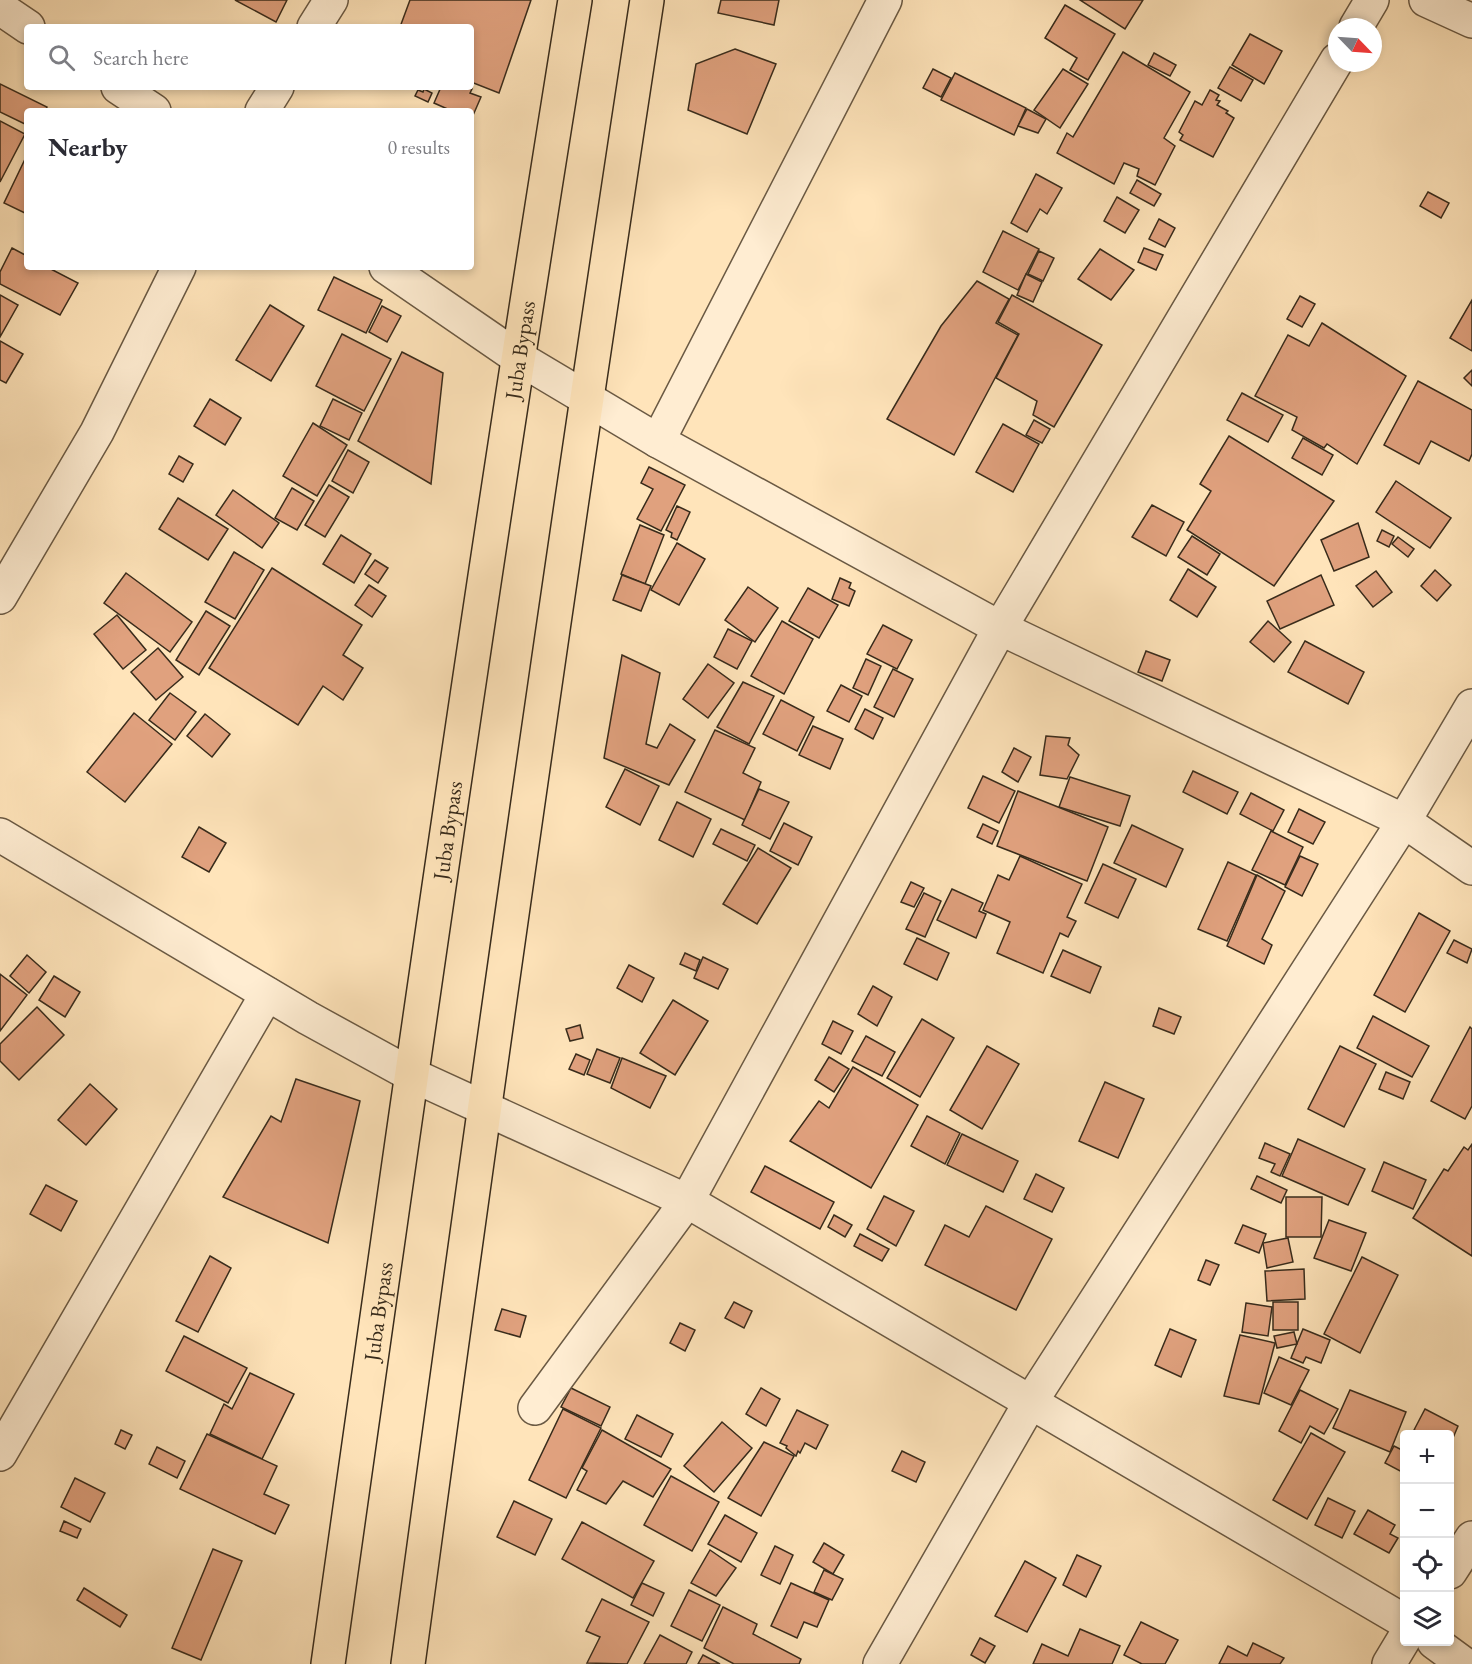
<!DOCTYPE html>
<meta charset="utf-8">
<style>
body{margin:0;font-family:"EB Garamond",serif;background:#f2f2f3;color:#2b2b33}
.controls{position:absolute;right:18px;bottom:18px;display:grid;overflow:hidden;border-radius:6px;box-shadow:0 3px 9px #0003}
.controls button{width:54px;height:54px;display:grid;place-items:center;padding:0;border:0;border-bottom:2px solid #e1e1e2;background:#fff;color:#2b2b33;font:30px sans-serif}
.compass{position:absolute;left:1328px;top:18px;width:54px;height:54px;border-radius:50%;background:#fff;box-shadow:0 3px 9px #0003;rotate:115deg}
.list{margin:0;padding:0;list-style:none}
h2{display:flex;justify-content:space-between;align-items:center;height:78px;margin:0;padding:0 24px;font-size:26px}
h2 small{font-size:20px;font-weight:400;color:#7c7c81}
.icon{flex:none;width:33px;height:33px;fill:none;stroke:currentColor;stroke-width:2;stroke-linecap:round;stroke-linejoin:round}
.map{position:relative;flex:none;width:1472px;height:1664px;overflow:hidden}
.search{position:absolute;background:#fff;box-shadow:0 3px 9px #0003;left:24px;top:24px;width:450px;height:66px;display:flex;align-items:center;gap:15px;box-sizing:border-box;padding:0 21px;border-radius:6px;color:#7c7c81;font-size:22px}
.panel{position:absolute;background:#fff;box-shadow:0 3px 9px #0003;left:24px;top:108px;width:450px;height:162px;border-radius:6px}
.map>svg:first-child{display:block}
</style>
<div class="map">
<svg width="1472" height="1664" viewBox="0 0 1472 1664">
<rect width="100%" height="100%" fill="#ffe4ba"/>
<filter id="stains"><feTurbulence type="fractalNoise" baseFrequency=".00333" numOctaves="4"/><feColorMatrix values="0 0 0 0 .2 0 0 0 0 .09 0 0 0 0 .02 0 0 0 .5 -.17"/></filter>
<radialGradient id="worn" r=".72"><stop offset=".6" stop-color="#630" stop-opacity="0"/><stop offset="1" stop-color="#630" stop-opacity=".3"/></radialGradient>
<g fill="#e0a17e" stroke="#382b1b" stroke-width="1.5">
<polygon points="235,0 287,0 276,22"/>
<polygon points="410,0 531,0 499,93 471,82 471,27 400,27"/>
<polygon points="721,0 779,0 774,25 718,13"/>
<polygon points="1080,0 1143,0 1125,29"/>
<polygon points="1065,5 1115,34 1088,80 1070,70 1077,58 1045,38"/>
<polygon points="1250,34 1282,51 1264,84 1232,65"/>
<polygon points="735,49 776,64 747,134 688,110 696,64"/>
<polygon points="1123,52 1190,92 1164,138 1175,146 1155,185 1137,176 1139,169 1124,163 1114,184 1057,153 1067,133 1073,137"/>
<polygon points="1154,53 1176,65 1170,76 1148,65"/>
<polygon points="1230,67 1253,80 1241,101 1218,88"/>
<polygon points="933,69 951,78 941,97 923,88"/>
<polygon points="1063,69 1088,84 1060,128 1034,110"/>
<polygon points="955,73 1026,108 1014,135 941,100"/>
<polygon points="0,84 47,107 45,111 27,111 27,125 0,112"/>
<polygon points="441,87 466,87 472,89 470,93 481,97 471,120 471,111 452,111 434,103"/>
<polygon points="424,89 432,93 428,102 415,96 418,90 423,92"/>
<polygon points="1210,90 1219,95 1216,100 1220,101 1217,105 1228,111 1226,113 1234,118 1213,157 1180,140 1183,135 1179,132 1195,101 1202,105"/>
<polygon points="1027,109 1046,119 1038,133 1018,126"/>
<polygon points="0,121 25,134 0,182"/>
<polygon points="27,155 27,214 4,203"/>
<polygon points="1036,174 1062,188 1047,214 1040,209 1027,232 1011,223"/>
<polygon points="1137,180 1161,194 1154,206 1130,193"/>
<polygon points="1428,192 1449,203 1441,218 1420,206"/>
<polygon points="1117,197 1139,210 1125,233 1104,221"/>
<polygon points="1159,219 1175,228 1165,247 1149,239"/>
<polygon points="1003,231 1039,249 1018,290 983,272"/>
<polygon points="12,248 27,256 27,267 47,267 78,283 60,315 0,284 0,272"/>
<polygon points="1144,248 1163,255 1156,270 1138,262"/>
<polygon points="1100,249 1134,270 1111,300 1078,279"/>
<polygon points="1039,251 1054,258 1043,281 1028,274"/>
<polygon points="1026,274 1042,282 1033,302 1017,295"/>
<polygon points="334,277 382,300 366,333 318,310"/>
<polygon points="977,281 1009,299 996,323 1018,335 954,455 887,419 941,326"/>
<polygon points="0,295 18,305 0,337"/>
<polygon points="1012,295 1102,345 1054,427 1033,415 1037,401 996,378 1019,334 998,322"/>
<polygon points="1300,296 1315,304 1302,327 1287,319"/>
<polygon points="1472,300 1472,351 1450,338"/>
<polygon points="270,305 304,326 271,381 236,360"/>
<polygon points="382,306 401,316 387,342 369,332"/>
<polygon points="1322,323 1406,376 1357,464 1327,444 1324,448 1292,430 1297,417 1255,396 1288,335 1309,346"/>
<polygon points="342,334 391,359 364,411 316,386"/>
<polygon points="0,341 23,354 6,383 0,380"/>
<polygon points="402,352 443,373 431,484 358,441"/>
<polygon points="1472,370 1472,386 1464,378"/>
<polygon points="1418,381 1472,410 1472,454 1469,461 1431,441 1419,464 1384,445"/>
<polygon points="1242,393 1283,415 1268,442 1227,420"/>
<polygon points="210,399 241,418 225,445 194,426"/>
<polygon points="333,399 362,413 349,440 320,426"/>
<polygon points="1034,420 1050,429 1042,443 1026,435"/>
<polygon points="313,423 347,445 317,496 283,476"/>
<polygon points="1003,424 1039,444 1013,492 976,472"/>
<polygon points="1229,436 1334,501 1274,586 1187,530 1211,491 1200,484"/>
<polygon points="1303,438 1333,455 1322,475 1292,458"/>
<polygon points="348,450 369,462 353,493 332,481"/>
<polygon points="179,456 193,464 183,482 169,474"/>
<polygon points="649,467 685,485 661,531 637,519 653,489 641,483"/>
<polygon points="1396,481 1451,518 1430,548 1376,512"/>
<polygon points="329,485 349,497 325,537 305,525"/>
<polygon points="292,488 314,501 297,530 275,518"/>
<polygon points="233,490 279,523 262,548 216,515"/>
<polygon points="178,498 228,529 208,560 159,529"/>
<polygon points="1152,505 1184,522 1166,556 1132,537"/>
<polygon points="677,506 690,512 677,540 671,537 672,533 666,530"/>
<polygon points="1358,523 1369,557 1334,571 1321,540"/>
<polygon points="640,525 664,535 645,584 621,574"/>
<polygon points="1382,530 1394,536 1389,547 1377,541"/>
<polygon points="341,535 371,554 354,583 323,564"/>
<polygon points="1192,536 1220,554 1207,575 1178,557"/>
<polygon points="1398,537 1414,549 1408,557 1392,544"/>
<polygon points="677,543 705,559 679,605 651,590"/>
<polygon points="234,552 264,570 235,619 205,602"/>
<polygon points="375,560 388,568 378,583 365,574"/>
<polygon points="272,568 362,625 343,655 363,668 343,700 323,686 298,725 209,668"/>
<polygon points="1188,569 1216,587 1197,617 1170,600"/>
<polygon points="1435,570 1451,585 1437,601 1421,586"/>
<polygon points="1376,571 1392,592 1373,607 1356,586"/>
<polygon points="126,573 192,622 170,652 104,603"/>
<polygon points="622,575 651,586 641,611 613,600"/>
<polygon points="1321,575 1334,605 1280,629 1267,601"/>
<polygon points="840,578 851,583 849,588 855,591 849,606 832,599"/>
<polygon points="369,585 386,596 372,617 355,605"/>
<polygon points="748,587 778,608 755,642 725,620"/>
<polygon points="808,588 838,605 819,638 789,621"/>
<polygon points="206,611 230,626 199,675 176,660"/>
<polygon points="117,615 146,650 123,669 94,634"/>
<polygon points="782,621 813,639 784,694 751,676"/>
<polygon points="1268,621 1291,642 1274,662 1250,642"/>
<polygon points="883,625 912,640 897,669 867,654"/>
<polygon points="728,629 752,641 737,669 714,657"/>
<polygon points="1305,641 1364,672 1348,704 1288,672"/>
<polygon points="158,648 183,677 156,700 131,672"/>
<polygon points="1146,651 1170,660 1162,681 1138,672"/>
<polygon points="622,655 660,673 646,744 657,748 670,724 695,740 669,785 604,758"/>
<polygon points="866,659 881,666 868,695 853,688"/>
<polygon points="708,664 734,683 708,718 683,699"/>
<polygon points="893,669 913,679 894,717 874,707"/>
<polygon points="743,682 774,696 749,744 717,727"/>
<polygon points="841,685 862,696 849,722 827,711"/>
<polygon points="170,693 196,712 175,740 149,720"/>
<polygon points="781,700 814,717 797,751 763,734"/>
<polygon points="865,709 883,718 873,739 855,729"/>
<polygon points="134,713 172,744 125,802 87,772"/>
<polygon points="205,714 230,734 212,757 187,736"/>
<polygon points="813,726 843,739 830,769 799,755"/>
<polygon points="715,730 755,748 743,773 761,782 745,820 685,792"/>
<polygon points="1046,736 1070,738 1068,745 1079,755 1067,779 1040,775"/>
<polygon points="1014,748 1031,757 1018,782 1002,772"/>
<polygon points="625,769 659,786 640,825 606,807"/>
<polygon points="1193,771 1238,792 1227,814 1183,792"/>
<polygon points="983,776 1015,791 999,823 968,808"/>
<polygon points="1070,777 1130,796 1120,826 1059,807"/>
<polygon points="759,789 789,802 770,839 742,825"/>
<polygon points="1018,791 1108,827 1087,881 997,846"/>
<polygon points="1251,793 1284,810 1273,831 1240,814"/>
<polygon points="677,802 711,819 693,857 659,840"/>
<polygon points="1299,809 1325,822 1313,844 1288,832"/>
<polygon points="784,823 812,837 798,865 770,851"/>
<polygon points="983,824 998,831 992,844 977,837"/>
<polygon points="1132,825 1183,849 1166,887 1114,863"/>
<polygon points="199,827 226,843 209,872 182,857"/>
<polygon points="721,829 755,845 747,861 713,844"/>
<polygon points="1271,831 1303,847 1285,885 1252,870"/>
<polygon points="758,848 791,868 757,924 723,904"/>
<polygon points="1020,856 1082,884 1067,917 1076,921 1068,937 1060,933 1043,973 997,953 1010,922 983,910 998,875 1009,880"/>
<polygon points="1300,856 1318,864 1302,896 1285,887"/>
<polygon points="1228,862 1256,875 1227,941 1198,929"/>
<polygon points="1103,864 1136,879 1118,918 1085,903"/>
<polygon points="1257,875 1285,891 1262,939 1272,945 1264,964 1227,946"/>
<polygon points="911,882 924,888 914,907 901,902"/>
<polygon points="952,889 983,903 979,911 986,914 976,938 937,920"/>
<polygon points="924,893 941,901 925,937 906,929"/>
<polygon points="1419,913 1450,931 1405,1012 1374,995"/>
<polygon points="917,938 949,953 937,980 904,964"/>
<polygon points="1454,940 1472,949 1467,963 1447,953"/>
<polygon points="1063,950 1101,967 1090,993 1051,976"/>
<polygon points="685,953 700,960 696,971 680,964"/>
<polygon points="27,955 46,972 29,993 10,976"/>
<polygon points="703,957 728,969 718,989 694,978"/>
<polygon points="629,965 654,978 642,1002 617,988"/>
<polygon points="0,974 27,995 0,1031"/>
<polygon points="54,976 80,992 65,1017 39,1000"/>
<polygon points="873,986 892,997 877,1026 858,1014"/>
<polygon points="673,1000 708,1021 675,1075 640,1053"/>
<polygon points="37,1007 64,1035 19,1080 0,1061 0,1044"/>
<polygon points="1159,1008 1181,1017 1174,1034 1153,1026"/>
<polygon points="1373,1016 1429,1046 1412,1077 1357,1048"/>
<polygon points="922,1019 954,1038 920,1097 887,1078"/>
<polygon points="833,1021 853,1031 841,1054 822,1044"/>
<polygon points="580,1025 583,1038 570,1041 566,1029"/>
<polygon points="1470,1027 1472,1029 1472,1106 1465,1119 1431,1101"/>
<polygon points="866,1036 895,1052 882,1076 852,1061"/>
<polygon points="987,1046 1019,1064 982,1129 950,1110"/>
<polygon points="1340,1046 1376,1064 1344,1127 1308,1109"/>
<polygon points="597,1049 620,1058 610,1083 587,1074"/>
<polygon points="576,1054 590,1060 584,1075 569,1069"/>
<polygon points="829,1057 849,1069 834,1092 815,1080"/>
<polygon points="622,1058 666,1076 650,1108 611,1088"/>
<polygon points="853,1067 918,1105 871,1188 790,1141 819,1101 829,1108"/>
<polygon points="1386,1072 1410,1082 1403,1099 1379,1089"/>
<polygon points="296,1079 360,1101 328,1243 223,1197 271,1116 281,1122"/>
<polygon points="1105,1082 1144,1099 1118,1158 1079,1141"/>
<polygon points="90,1084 117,1109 86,1145 58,1120"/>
<polygon points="927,1116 960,1133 945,1164 911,1146"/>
<polygon points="962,1134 1018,1161 1003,1192 947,1165"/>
<polygon points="1298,1139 1365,1169 1348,1205 1282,1176"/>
<polygon points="1265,1143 1290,1154 1280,1176 1271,1172 1275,1164 1259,1158"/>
<polygon points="1472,1144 1472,1256 1413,1218 1444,1169 1448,1171 1464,1147 1468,1150"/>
<polygon points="1384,1162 1426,1180 1413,1209 1372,1191"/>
<polygon points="765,1166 834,1202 820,1229 751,1192"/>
<polygon points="1036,1174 1064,1188 1052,1212 1024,1199"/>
<polygon points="1257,1176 1287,1190 1281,1203 1251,1189"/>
<polygon points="46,1185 77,1201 61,1231 30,1214"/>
<polygon points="884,1196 914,1211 896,1246 867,1229"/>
<polygon points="1286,1197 1322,1197 1321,1237 1286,1237"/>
<polygon points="986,1206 1052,1239 1016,1310 925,1265 945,1225 969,1237"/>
<polygon points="834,1215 852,1225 845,1237 828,1227"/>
<polygon points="1329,1220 1366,1233 1351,1271 1314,1258"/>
<polygon points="1243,1225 1266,1234 1259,1253 1235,1243"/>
<polygon points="860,1234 889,1249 882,1261 854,1246"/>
<polygon points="1288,1238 1293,1262 1267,1268 1263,1243"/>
<polygon points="210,1256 231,1268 198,1332 176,1321"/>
<polygon points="1362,1257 1398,1275 1360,1353 1324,1334"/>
<polygon points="1206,1260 1219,1265 1210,1285 1198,1280"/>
<polygon points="1304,1269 1305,1299 1267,1301 1265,1271"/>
<polygon points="734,1302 752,1311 744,1328 725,1318"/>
<rect x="1273" y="1302" width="25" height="28"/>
<polygon points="1246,1303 1272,1307 1268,1336 1242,1332"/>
<polygon points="502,1309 526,1316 520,1337 495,1330"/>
<polygon points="680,1323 695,1330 685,1351 670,1343"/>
<polygon points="1170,1329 1196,1340 1181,1377 1155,1365"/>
<polygon points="1303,1329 1330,1340 1321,1363 1306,1357 1303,1363 1291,1358"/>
<polygon points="1294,1332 1297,1344 1277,1348 1274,1336"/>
<polygon points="1240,1335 1275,1343 1259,1404 1224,1396"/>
<polygon points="184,1336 247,1368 228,1403 166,1371"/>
<polygon points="1279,1357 1309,1370 1291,1405 1264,1393"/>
<polygon points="250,1373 294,1394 262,1459 210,1434 224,1404 232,1409"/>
<polygon points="571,1388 610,1407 601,1426 561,1407"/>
<polygon points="761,1388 780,1399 766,1426 746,1414"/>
<polygon points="1300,1390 1338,1409 1324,1434 1310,1426 1301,1443 1279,1431"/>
<polygon points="1350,1390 1406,1412 1390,1452 1333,1428"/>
<polygon points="563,1409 601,1428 566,1498 529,1480"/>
<polygon points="1425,1409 1458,1426 1450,1445 1450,1434 1424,1434 1414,1430"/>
<polygon points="797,1410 828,1425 816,1449 805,1443 800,1453 798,1451 796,1456 786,1448 787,1446 780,1443"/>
<polygon points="637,1415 673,1434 661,1457 625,1439"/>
<polygon points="722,1422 752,1448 714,1492 684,1466"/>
<polygon points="121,1430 132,1435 125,1449 115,1444"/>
<polygon points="602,1430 671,1469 653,1497 623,1481 606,1504 577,1490 587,1471 582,1468"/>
<polygon points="1311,1433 1345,1452 1307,1519 1273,1500"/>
<polygon points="207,1434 277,1466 264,1494 289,1505 275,1534 180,1489"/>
<polygon points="764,1442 794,1456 761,1516 728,1498"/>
<polygon points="1394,1446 1404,1451 1404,1467 1402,1472 1385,1463"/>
<polygon points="157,1447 185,1461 177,1478 149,1464"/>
<polygon points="902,1451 925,1462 916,1482 892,1471"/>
<polygon points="671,1476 719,1502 692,1551 644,1525"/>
<polygon points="75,1478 105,1493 90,1522 61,1507"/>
<polygon points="1328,1498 1355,1511 1342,1538 1315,1525"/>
<polygon points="514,1501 552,1519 535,1555 497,1537"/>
<polygon points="1368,1510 1395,1525 1390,1534 1398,1538 1389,1553 1354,1534"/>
<polygon points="725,1515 757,1533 741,1562 708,1544"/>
<polygon points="64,1521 81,1529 77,1538 60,1531"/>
<polygon points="582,1522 654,1561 633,1598 562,1559"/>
<polygon points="824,1543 844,1555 833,1574 813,1562"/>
<polygon points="775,1546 793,1555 780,1584 761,1575"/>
<polygon points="213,1549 242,1561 201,1660 172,1648"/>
<polygon points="710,1550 736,1568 716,1596 691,1583"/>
<polygon points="1077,1555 1101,1566 1086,1597 1063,1585"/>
<polygon points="1025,1561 1056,1578 1027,1632 995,1616"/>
<polygon points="824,1570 843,1579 832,1600 814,1592"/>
<polygon points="642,1583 664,1593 653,1616 631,1605"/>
<polygon points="791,1583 829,1600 817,1627 804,1622 797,1638 771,1626"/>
<polygon points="84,1588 127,1615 120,1627 77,1600"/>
<polygon points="689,1590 720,1605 702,1641 671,1626"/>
<polygon points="602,1599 649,1622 627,1664 587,1663 600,1637 586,1631"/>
<polygon points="723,1607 757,1624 753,1634 801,1659 799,1664 734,1664 704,1648"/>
<polygon points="1141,1622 1178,1640 1165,1664 1142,1664 1124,1655"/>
<polygon points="1080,1629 1120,1646 1112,1664 1033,1664 1042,1644 1068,1656"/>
<polygon points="660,1635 692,1652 686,1664 644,1664"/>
<polygon points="980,1638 995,1646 985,1663 971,1655"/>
<polygon points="1253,1643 1284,1658 1280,1664 1219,1664 1228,1646 1247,1656"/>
<polygon points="703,1655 720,1664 698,1664"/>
</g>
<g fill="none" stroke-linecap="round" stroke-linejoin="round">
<g stroke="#6a5943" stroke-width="36">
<g id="minor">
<polyline points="1426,0 1472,21"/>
<polyline points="0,8 28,27"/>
<polyline points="314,27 331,0"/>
<polyline points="1356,27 1372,0"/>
<polyline points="118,87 154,111"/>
<polyline points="262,111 277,87"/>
<polyline points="386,267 517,357 658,441 1000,628 1404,821 1472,868"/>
<polyline points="658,441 885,0"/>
<polyline points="0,597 97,432 179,267"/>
<polyline points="0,835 308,1018 410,1074 687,1201 1404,1621"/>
<polyline points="535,1408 687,1201 1000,628 1337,60"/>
<polyline points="0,1454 267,994"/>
<polyline points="1450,1572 1472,1538"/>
<polyline points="1434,1642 1464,1664"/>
<polyline points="880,1664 1030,1403 1404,821 1472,706"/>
<polyline points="1389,1664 1404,1639"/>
</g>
</g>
<g stroke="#382b1b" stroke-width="36">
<g id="primary">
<path id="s1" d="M328 1664C406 1109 485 554 575 0"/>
<path d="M408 1664C483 1109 562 554 647 0"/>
</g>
</g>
<use href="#minor" stroke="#ffedd2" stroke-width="33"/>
<use href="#primary" stroke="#ffe4ba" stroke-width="33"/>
</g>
<g text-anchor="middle" stroke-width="4.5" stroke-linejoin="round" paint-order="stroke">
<g font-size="22" fill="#382b1b" stroke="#ffedd2">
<text dy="8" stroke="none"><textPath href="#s1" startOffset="1328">Juba Bypass</textPath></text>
<text dy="8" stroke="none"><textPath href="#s1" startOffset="842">Juba Bypass</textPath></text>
<text dy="8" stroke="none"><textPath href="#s1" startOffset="356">Juba Bypass</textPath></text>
</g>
</g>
<rect width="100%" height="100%" filter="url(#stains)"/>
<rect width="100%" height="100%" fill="url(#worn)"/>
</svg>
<div class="controls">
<button>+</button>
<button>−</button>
<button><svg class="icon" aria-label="locate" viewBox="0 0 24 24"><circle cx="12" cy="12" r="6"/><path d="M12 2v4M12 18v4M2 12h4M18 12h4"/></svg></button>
<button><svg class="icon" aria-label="layers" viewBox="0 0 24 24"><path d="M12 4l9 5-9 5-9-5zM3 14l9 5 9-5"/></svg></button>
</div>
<svg class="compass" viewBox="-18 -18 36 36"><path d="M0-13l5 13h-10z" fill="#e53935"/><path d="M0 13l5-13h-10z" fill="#7c7c81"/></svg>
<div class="search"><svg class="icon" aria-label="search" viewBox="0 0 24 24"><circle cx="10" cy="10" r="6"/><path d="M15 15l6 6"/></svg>Search here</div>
<section class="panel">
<h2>Nearby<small>0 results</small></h2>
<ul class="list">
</ul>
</section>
</div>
